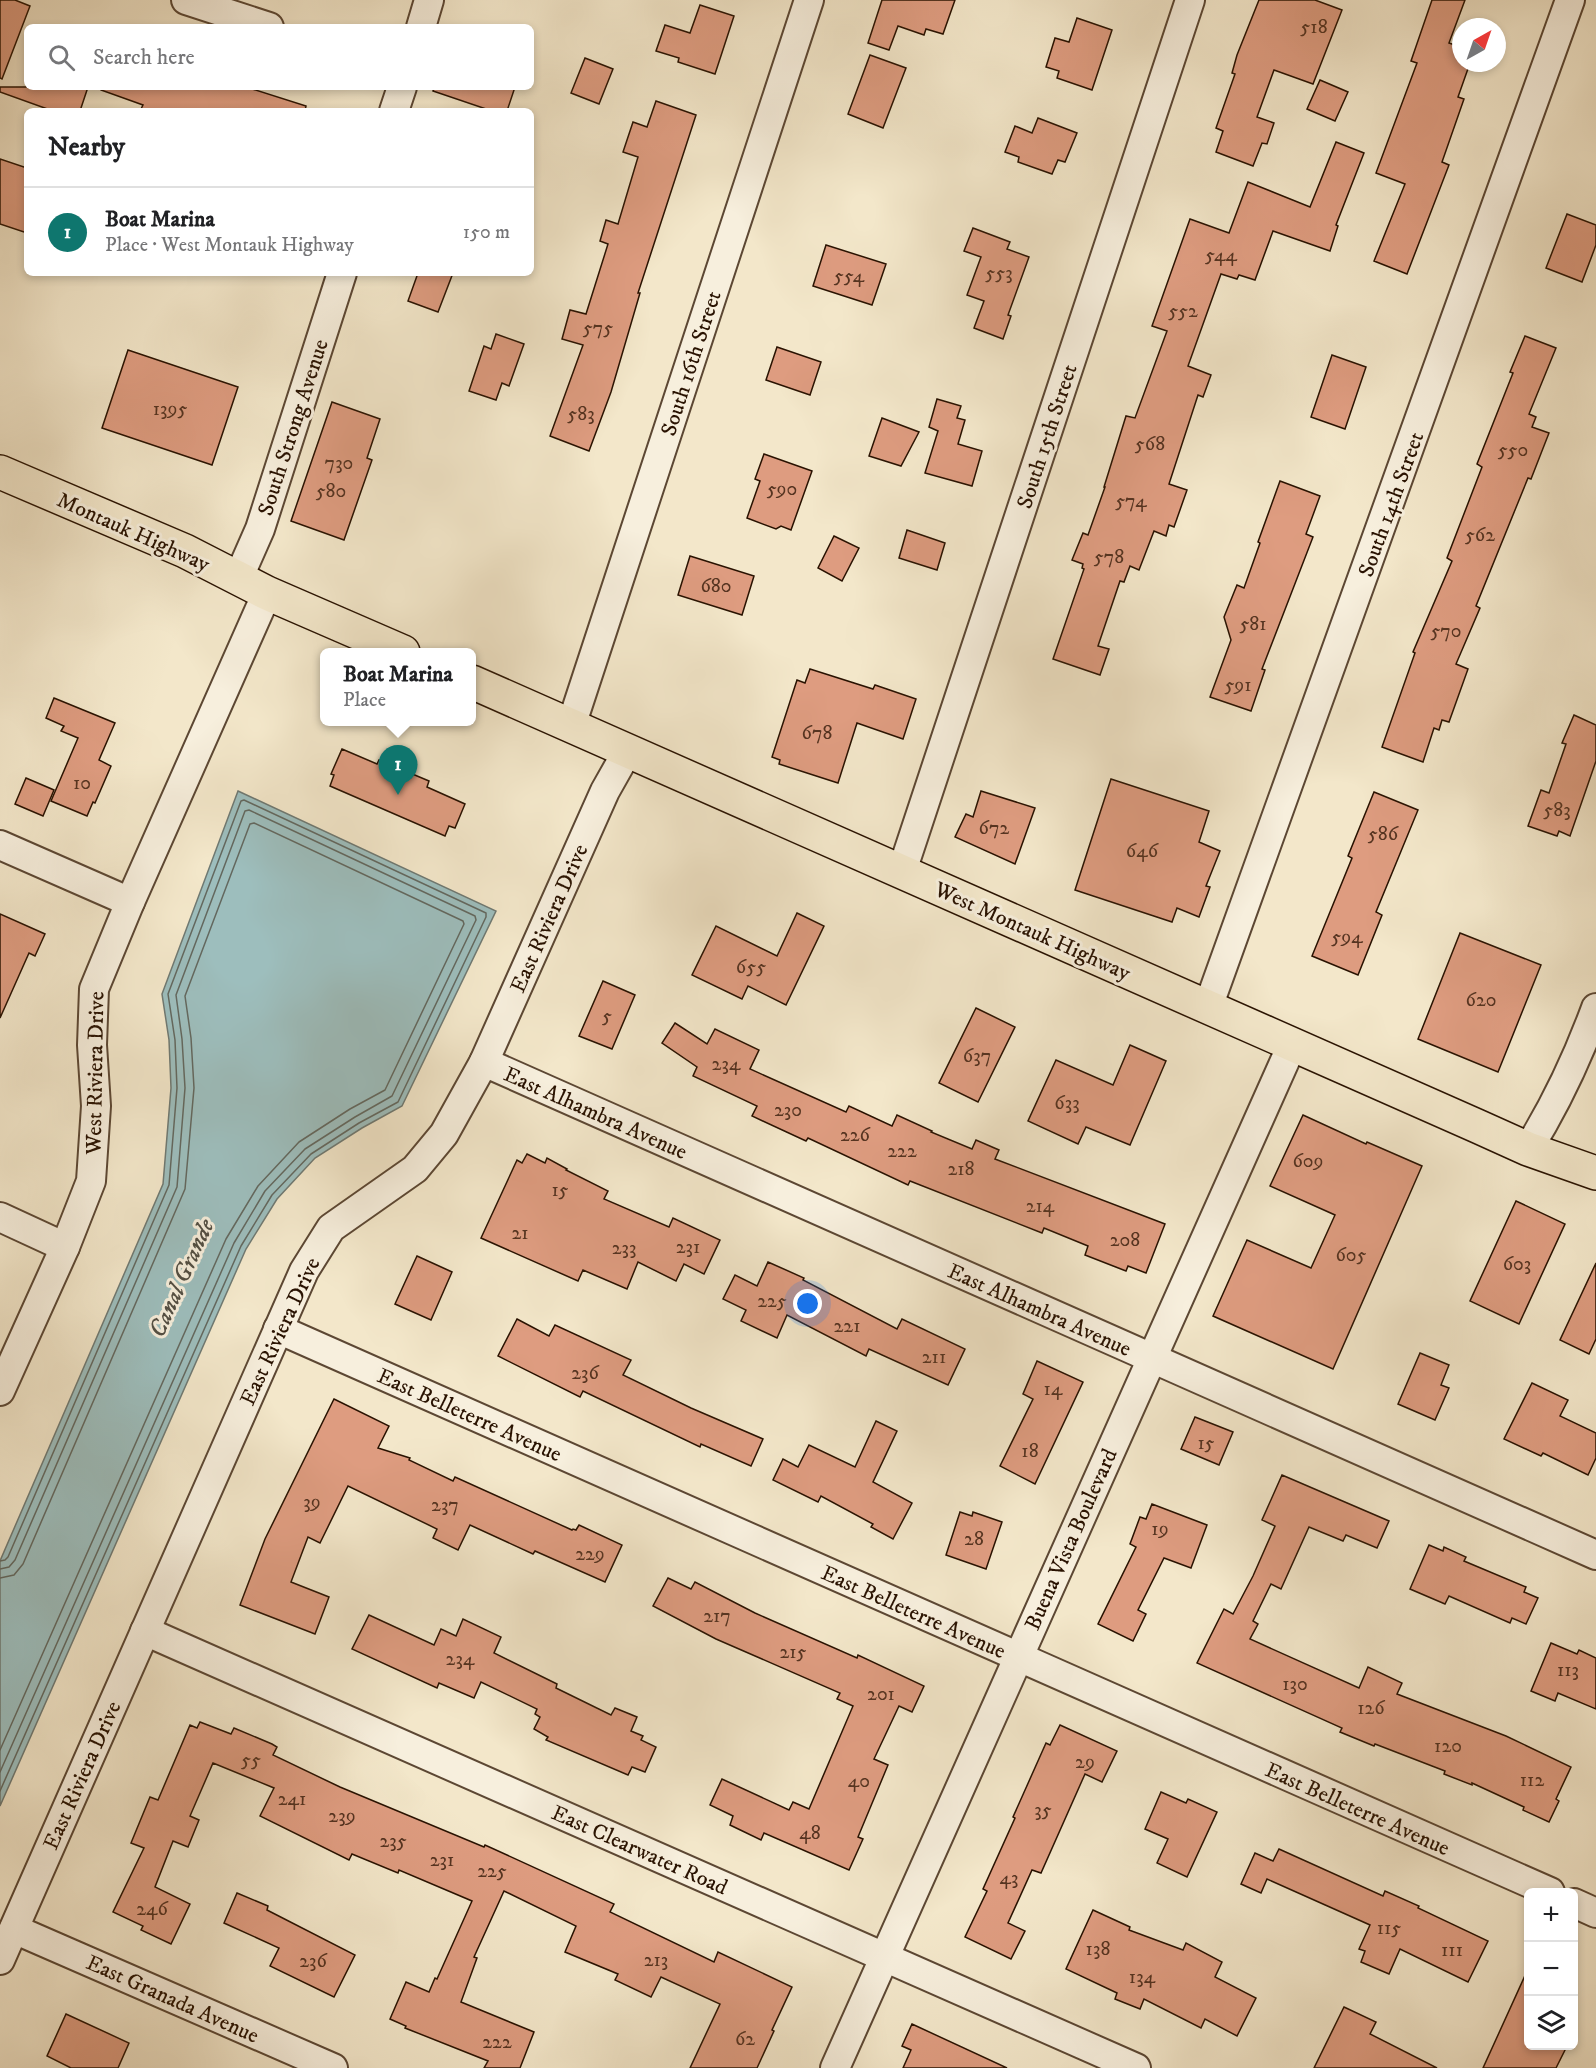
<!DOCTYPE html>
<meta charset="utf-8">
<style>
body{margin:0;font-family:"IM FELL DW Pica",serif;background:#f2f2f2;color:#202124}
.controls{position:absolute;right:18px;bottom:18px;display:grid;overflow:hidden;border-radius:9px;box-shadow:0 3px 9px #0003}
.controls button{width:54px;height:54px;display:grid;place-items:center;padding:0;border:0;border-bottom:2px solid #e0e0e0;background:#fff;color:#202124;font:30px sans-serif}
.compass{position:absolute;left:1452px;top:18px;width:54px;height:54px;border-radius:50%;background:#fff;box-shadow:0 3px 9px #0003;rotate:40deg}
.you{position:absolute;left:808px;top:1304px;width:21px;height:21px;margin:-15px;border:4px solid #fff;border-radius:50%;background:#1a73e8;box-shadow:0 0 0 9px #1a73e833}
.badge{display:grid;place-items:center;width:39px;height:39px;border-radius:50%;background:#0f766e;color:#fff;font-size:20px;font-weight:700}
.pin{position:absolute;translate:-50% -50px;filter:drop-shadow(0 2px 3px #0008)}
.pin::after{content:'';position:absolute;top:32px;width:21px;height:18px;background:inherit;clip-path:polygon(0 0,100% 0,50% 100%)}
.popup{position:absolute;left:320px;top:648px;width:156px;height:78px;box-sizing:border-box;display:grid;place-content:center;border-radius:9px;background:#fff;filter:drop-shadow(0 2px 4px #0005);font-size:20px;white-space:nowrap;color:#757577}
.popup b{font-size:22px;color:#202124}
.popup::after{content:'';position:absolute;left:50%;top:100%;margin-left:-12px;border:12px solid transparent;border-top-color:#fff}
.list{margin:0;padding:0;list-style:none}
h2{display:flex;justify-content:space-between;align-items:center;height:78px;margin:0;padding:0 24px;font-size:26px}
h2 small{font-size:20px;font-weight:400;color:#757577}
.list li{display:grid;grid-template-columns:39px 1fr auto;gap:18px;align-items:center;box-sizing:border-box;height:90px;padding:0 24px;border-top:2px solid #e0e0e0}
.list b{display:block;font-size:22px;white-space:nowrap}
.list p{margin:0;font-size:20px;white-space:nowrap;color:#757577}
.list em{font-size:20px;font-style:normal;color:#757577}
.icon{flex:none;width:33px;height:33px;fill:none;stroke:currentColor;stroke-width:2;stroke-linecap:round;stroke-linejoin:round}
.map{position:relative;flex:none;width:1596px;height:2068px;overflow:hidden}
.search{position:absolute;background:#fff;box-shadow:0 3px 9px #0003;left:24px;top:24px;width:510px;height:66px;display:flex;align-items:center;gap:15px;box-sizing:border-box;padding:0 21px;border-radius:9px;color:#757577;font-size:22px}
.panel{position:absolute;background:#fff;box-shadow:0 3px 9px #0003;left:24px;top:108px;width:510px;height:168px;border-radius:9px}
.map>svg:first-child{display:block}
</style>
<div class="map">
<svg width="1596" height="2068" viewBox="0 0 1596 2068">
<rect width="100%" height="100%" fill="#f3e7ca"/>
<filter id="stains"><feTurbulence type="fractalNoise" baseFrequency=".00333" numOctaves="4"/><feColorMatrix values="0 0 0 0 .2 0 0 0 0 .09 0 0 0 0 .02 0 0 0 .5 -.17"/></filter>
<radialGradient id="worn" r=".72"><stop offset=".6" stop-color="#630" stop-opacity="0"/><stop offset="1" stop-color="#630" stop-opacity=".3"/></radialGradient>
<polygon fill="#9dbebd" stroke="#6f7972" stroke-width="1.5" points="238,791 496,911 402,1106 362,1128 315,1158 277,1199 246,1249 0,1806 0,1561 163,1184 171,1088 169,1040 162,994"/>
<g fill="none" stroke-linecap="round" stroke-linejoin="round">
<g stroke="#63685f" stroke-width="1.5">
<polyline points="0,1561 5,1560 8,1557 169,1185 177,1088 175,1040 168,994 241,801 244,800 486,913 486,917 398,1102 359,1123 311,1154 272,1195 241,1246 0,1791"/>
<polyline points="0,1569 9,1567 15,1560 177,1187 185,1088 182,1039 176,995 245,811 249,810 475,916 476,920 392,1096 355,1117 305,1149 265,1191 234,1243 0,1772"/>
<polyline points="0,1578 14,1575 23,1564 185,1189 194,1088 191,1038 185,996 250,824 254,823 463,921 464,924 385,1090 350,1109 299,1142 258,1186 226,1239 0,1750"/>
</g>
</g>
<g fill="#de9c80" stroke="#291201" stroke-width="1.5">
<polygon points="0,0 15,0 30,6 2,79 0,78"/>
<polygon points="882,0 955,0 943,34 926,29 924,35 898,26 889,50 868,43"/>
<polygon points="1259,0 1315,0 1342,10 1313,84 1274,70 1257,117 1274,123 1267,144 1262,143 1253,166 1216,152 1223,131 1216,128 1235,74 1232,73 1237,55"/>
<polygon points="1432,0 1465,0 1449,43 1461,47 1461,63 1470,63 1458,97 1464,99 1442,162 1449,165 1407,274 1374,261 1405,184 1376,173 1417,63 1411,61"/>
<polygon points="700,5 734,16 715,74 678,62 679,58 656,51 665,25 690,33"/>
<polygon points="1077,18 1112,30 1092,90 1057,78 1059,71 1046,67 1055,38 1069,42"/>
<polygon points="870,55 906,68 883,128 848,114"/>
<polygon points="585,58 613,69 599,104 571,93"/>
<polygon points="1320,80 1348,92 1335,121 1307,109"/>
<polygon points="0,87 88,87 80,111 53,111 0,92"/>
<polygon points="101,87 246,87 306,106 305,111 140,111 143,105 101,90"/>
<polygon points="434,87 515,87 507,111 492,111 433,91"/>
<polygon points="656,101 696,115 638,293 640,293 611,392 589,451 550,436 583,345 562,339 570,310 586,314 608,244 600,241 606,220 618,224 638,157 623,152 633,122 647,127"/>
<polygon points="1038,118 1077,133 1065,162 1058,160 1052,174 1018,162 1019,157 1005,152 1015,126 1032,133"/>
<polygon points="1336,142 1364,153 1336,225 1338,226 1330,251 1273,231 1255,280 1239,275 1237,279 1221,274 1188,366 1211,375 1203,397 1198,395 1169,484 1187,490 1174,527 1169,525 1166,536 1154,531 1139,570 1130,566 1124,582 1120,581 1098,646 1109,649 1100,675 1053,659 1084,569 1082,568 1083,564 1072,560 1083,533 1088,535 1105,487 1104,487 1126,416 1135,418 1167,331 1152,326 1190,219 1229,233 1248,182 1310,207"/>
<polygon points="0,159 27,168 27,233 0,224"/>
<polygon points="1567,214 1596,225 1596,245 1582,282 1546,268"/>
<polygon points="973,228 1010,242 1007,249 1029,257 1008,315 1011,316 1003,339 974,328 984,301 967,295 981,257 964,251"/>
<polygon points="826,245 886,264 872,305 813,286"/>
<polygon points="418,273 453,273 438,312 408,301"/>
<polygon points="496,334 524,344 509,386 502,383 496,400 469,391 484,346 491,349"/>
<polygon points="1525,336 1556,348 1529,414 1536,417 1532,427 1549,433 1531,479 1528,478 1476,606 1480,608 1456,664 1468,669 1449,722 1442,720 1439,730 1434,728 1423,762 1382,747 1415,653 1413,652 1452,561 1447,558 1482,467 1477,464 1513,373 1510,372"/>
<polygon points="777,347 821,362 810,395 766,380"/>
<polygon points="128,350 238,387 212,465 102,428"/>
<polygon points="1332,355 1366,367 1345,429 1311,417"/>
<polygon points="937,399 961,406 957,418 965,420 958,444 982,451 972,486 925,473 938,431 929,427"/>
<polygon points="332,402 380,419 367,458 372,460 344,540 291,521"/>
<polygon points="882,418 919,432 901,466 869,456"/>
<polygon points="764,454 812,471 791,530 781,526 776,529 747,518 760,481 755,479"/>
<polygon points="1280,481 1320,496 1306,534 1313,537 1262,669 1265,670 1251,711 1210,697 1231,640 1224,617 1237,585 1244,588 1260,543 1258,542"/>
<polygon points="907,530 945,543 937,570 899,558"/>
<polygon points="834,536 859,548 842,581 818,568"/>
<polygon points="690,556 754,576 742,615 678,595"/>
<polygon points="810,669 873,689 875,685 916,699 903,739 857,723 838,783 779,764 780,760 772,757 797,680 805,683"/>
<polygon points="54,698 115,723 99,760 111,766 95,803 93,802 87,816 51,801 78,738 61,731 64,726 46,718"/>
<polygon points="1574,715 1596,725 1596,761 1570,836 1559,831 1557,836 1528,826 1541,790 1549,793 1566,744 1562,743"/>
<polygon points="342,749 377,764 379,760 429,781 427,787 465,804 455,828 449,826 445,836 330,786 334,775 331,774"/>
<polygon points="26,778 54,790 43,816 15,804"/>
<polygon points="1111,779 1209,811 1199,842 1220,851 1206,886 1210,887 1199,917 1177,908 1172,922 1075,890"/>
<polygon points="981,791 1035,808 1015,864 955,837 966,814 973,817"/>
<polygon points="1374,792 1418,810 1376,912 1382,915 1358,975 1312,956 1352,858 1348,856"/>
<polygon points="797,913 824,926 786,1005 748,986 742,999 692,975 716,926 777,956"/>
<polygon points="0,914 45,934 35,956 29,953 0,1018"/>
<polygon points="1460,933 1541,965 1498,1072 1418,1039"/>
<polygon points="603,981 635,995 612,1049 579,1036"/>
<polygon points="976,1008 1015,1027 978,1102 939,1083"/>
<polygon points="675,1023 707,1044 715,1029 759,1050 750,1069 846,1112 849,1106 892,1126 897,1115 932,1131 931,1132 972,1149 976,1140 999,1150 995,1159 1165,1224 1146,1273 1128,1266 1126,1271 1085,1255 1088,1246 1044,1228 1042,1233 910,1181 908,1185 808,1138 806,1141 752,1116 757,1106 693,1076 697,1067 662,1043"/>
<polygon points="1130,1045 1166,1061 1130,1145 1086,1127 1078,1144 1028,1121 1056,1060 1113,1085"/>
<polygon points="1303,1115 1366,1144 1367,1142 1422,1166 1333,1369 1213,1316 1247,1240 1311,1268 1335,1215 1270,1186"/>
<polygon points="527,1154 545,1163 547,1158 567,1169 566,1170 608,1191 604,1199 669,1227 673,1218 720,1240 704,1274 684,1264 676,1281 638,1262 627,1289 583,1270 578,1281 481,1238 517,1160 522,1163"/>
<polygon points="1516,1201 1565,1224 1519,1324 1470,1301"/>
<polygon points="417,1256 452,1272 431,1320 395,1304"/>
<polygon points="768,1262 804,1278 803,1280 897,1329 902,1319 965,1349 948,1385 869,1349 866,1356 787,1315 777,1338 741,1321 746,1310 723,1299 735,1275 757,1286"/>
<polygon points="1596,1263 1596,1339 1589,1354 1560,1340"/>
<polygon points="517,1319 549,1336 555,1325 631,1360 623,1375 691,1408 763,1439 751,1466 701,1444 700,1447 583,1391 580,1397 498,1356"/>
<polygon points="1420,1353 1449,1365 1441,1385 1449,1388 1435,1420 1398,1404"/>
<polygon points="1037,1361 1083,1382 1035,1484 1000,1466 1033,1399 1023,1394"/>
<polygon points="1532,1383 1568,1400 1560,1416 1596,1433 1596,1458 1588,1475 1543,1453 1541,1456 1504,1439"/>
<polygon points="334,1399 389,1426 378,1448 410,1458 409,1460 453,1481 455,1477 572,1530 573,1529 576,1530 579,1525 622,1545 605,1582 535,1551 533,1554 470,1525 458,1550 433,1538 437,1529 348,1486 320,1543 308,1537 291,1582 329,1597 315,1634 240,1605 265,1539"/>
<polygon points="1195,1417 1233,1432 1219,1465 1181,1449"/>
<polygon points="876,1421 897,1431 873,1482 912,1503 893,1539 871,1527 873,1524 821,1496 818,1502 773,1480 783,1459 798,1467 809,1445 855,1467"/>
<polygon points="1282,1475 1389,1521 1377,1548 1346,1535 1343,1541 1309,1527 1281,1589 1271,1584 1253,1621 1258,1624 1250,1639 1359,1688 1368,1667 1402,1683 1397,1694 1506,1736 1571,1767 1556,1799 1559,1801 1549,1822 1523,1810 1524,1807 1472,1783 1472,1785 1444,1774 1445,1771 1375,1744 1374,1746 1340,1732 1342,1728 1197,1663 1224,1609 1233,1614 1253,1576 1275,1526 1262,1520"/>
<polygon points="1152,1504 1207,1525 1191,1568 1164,1558 1138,1610 1146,1614 1133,1641 1098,1624 1136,1547 1130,1544 1140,1517 1146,1519"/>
<polygon points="960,1512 972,1516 973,1512 1002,1522 986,1569 946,1555"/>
<polygon points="1429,1545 1443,1551 1444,1547 1466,1557 1464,1561 1526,1587 1524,1592 1538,1598 1526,1624 1512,1618 1510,1623 1449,1596 1445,1604 1410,1589"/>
<polygon points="668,1578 691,1589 695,1582 755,1613 857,1658 858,1655 924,1686 912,1712 899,1706 874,1759 888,1765 858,1837 863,1839 849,1870 764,1833 761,1840 730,1825 733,1816 710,1805 722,1779 789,1810 793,1802 809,1809 853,1706 837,1699 840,1693 716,1639 653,1606"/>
<polygon points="369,1615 434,1645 441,1629 456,1636 463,1619 501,1637 494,1653 557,1684 556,1688 611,1715 615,1708 637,1717 631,1731 643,1736 641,1740 656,1747 645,1772 632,1767 628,1775 546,1740 548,1737 534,1729 540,1717 535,1714 537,1709 481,1682 474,1698 439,1683 437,1688 352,1649"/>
<polygon points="1551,1643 1577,1654 1579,1650 1596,1658 1596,1709 1558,1693 1555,1701 1531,1691"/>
<polygon points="200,1722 231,1734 234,1728 272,1744 277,1747 273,1755 340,1787 484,1847 485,1845 614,1904 610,1912 714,1962 718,1952 792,1987 772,2030 774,2031 757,2068 690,2068 720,2004 661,1977 651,1997 615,1980 618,1974 565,1952 576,1926 504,1891 474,1957 477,1958 461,2002 534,2032 520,2068 484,2068 488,2061 405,2028 406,2026 390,2019 406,1982 429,1992 435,1978 437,1979 472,1901 399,1870 398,1873 352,1854 349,1860 260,1816 274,1788 213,1763 190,1816 199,1820 188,1847 173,1841 155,1887 190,1904 171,1944 141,1930 143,1926 113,1912 144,1848 131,1843 150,1797 158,1800 190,1725 197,1728"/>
<polygon points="1060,1725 1117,1751 1102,1782 1085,1774 1041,1873 1032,1870 1008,1923 1025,1931 1011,1959 965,1937 987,1891 983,1889 1015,1818 1013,1817 1046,1743 1050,1745"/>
<polygon points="1161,1792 1186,1803 1188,1799 1217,1812 1187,1877 1157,1863 1168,1839 1145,1829"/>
<polygon points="1279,1849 1383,1896 1385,1891 1419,1906 1418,1908 1488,1941 1468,1982 1400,1949 1389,1974 1361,1962 1365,1951 1359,1949 1370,1925 1267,1879 1261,1893 1241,1884 1255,1853 1273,1861"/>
<polygon points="237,1893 268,1906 267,1910 355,1955 334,1997 270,1966 279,1948 224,1923"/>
<polygon points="1093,1910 1130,1927 1129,1930 1183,1950 1186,1943 1222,1962 1215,1977 1256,1998 1237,2036 1205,2019 1201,2028 1144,1999 1140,2009 1115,1999 1117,1993 1066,1969"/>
<polygon points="1528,1969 1528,2046 1567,2046 1556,2068 1483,2068"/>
<polygon points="1344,2007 1376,2022 1370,2034 1437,2068 1314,2068"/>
<polygon points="66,2014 129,2043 118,2068 71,2068 47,2056"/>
<polygon points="912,2024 1007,2068 903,2068 911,2050 902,2046"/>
</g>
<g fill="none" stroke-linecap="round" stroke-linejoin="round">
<g stroke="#5c4733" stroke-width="32">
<g id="minor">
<polyline points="186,0 269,27"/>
<polyline points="421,27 429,0"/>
<polyline points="394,111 402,87"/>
<polyline points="238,579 260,529 342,273"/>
<polyline points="571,726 809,0"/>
<polyline points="0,845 130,902"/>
<polyline points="902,871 1190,0"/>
<polyline points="1208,1007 1570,0"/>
<polyline points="484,1062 1596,1555"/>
<path d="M1528 1149C1556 1104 1578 1057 1596 1008"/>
<polyline points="0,1217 65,1247"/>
<polyline points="278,1329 1550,1892"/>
<polyline points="0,1391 65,1247 91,1181 96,1106 92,1045 94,989 130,902 267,593"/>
<polyline points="145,1631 1136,2068"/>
<polyline points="1574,1903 1596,1913"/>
<polyline points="14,1929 333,2068"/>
<polyline points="0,1960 304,1271 331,1228 415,1169 444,1134 484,1062 605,791 627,752"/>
<polyline points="835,2068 1292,1045"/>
</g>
</g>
<g stroke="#291201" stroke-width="36">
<g id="major">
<polyline points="0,472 185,551 267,593 403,652"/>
<polyline points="472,682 1477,1126 1528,1149 1596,1173"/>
</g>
</g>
<use href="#minor" stroke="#f7efdd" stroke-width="28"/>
<use href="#major" stroke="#f3e7ca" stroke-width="33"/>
</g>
<g text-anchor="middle" stroke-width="6" stroke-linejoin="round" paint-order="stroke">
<g font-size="20" fill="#563421">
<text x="1314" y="33">518</text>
<text x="1221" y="261">544</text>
<text x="999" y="279">553</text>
<text x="849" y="282">554</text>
<text x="1183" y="317">552</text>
<text x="598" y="334">575</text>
<text x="170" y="415">1395</text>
<text x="581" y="420">583</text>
<text x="1150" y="450">568</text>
<text x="1513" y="456">550</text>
<text x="339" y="469">730</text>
<text x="782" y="495">590</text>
<text x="331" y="497">580</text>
<text x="1131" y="507">574</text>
<text x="1480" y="541">562</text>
<text x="1109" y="563">578</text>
<text x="716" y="592">680</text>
<text x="1253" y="630">581</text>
<text x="1446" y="637">570</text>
<text x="1238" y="691">591</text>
<text x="817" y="739">678</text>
<text x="82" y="789">10</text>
<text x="1557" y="816">583</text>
<text x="994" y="834">672</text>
<text x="1383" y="840">586</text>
<text x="1142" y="857">646</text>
<text x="1347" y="943">594</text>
<text x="751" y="973">655</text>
<text x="1481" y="1006">620</text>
<text x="607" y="1022">5</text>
<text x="977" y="1062">637</text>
<text x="726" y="1070">234</text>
<text x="1067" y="1109">633</text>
<text x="788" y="1116">230</text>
<text x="855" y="1141">226</text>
<text x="902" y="1157">222</text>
<text x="1308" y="1167">609</text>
<text x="961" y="1175">218</text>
<text x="560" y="1196">15</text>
<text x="1040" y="1212">214</text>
<text x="520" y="1239">21</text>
<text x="1125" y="1246">208</text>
<text x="688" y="1253">231</text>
<text x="624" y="1254">233</text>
<text x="1351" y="1261">605</text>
<text x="1517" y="1270">603</text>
<text x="772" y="1307">225</text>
<text x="847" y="1332">221</text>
<text x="934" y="1363">211</text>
<text x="585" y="1379">236</text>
<text x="1053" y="1395">14</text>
<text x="1206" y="1449">15</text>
<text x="1030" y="1457">18</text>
<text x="312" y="1508">39</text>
<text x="445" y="1511">237</text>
<text x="1160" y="1535">19</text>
<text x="974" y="1545">28</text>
<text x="590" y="1560">229</text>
<text x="717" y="1622">217</text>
<text x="793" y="1658">215</text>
<text x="460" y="1665">234</text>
<text x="1568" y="1676">113</text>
<text x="1295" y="1690">130</text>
<text x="881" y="1700">201</text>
<text x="1371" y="1714">126</text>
<text x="1448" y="1752">120</text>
<text x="251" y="1766">55</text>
<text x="1085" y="1768">29</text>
<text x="1532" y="1786">112</text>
<text x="859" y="1787">40</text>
<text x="292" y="1805">241</text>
<text x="1043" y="1816">35</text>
<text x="342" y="1822">239</text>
<text x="810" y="1839">48</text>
<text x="393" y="1847">235</text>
<text x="442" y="1866">231</text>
<text x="492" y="1877">225</text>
<text x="1009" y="1884">43</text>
<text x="152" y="1915">246</text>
<text x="1389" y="1934">115</text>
<text x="1098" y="1955">138</text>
<text x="1452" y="1956">111</text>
<text x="656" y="1966">213</text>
<text x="313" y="1967">236</text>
<text x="1142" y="1983">134</text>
<text x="745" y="2045">62</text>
<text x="497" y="2048">222</text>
</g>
<g font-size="22" fill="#291201" stroke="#f7efdd">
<text transform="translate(690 363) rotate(-72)" y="8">South 16th Street</text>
<text transform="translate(292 427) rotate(-72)" y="8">South Strong Avenue</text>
<text transform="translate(1046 436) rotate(-72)" y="8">South 15th Street</text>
<text transform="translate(1390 504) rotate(-70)" y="8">South 14th Street</text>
<text transform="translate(134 531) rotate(24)" y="8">Montauk Highway</text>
<text transform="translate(548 918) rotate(-66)" y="8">East Riviera Drive</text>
<text transform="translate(1033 930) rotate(24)" y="8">West Montauk Highway</text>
<text transform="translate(94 1073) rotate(-89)" y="8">West Riviera Drive</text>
<text transform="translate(596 1112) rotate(24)" y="8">East Alhambra Avenue</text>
<text transform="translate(1040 1309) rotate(24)" y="8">East Alhambra Avenue</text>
<text transform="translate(279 1331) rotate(-65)" y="8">East Riviera Drive</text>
<text transform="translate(470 1414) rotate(24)" y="8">East Belleterre Avenue</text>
<text transform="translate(1070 1539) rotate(-66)" y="8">Buena Vista Boulevard</text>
<text transform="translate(914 1611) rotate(24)" y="8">East Belleterre Avenue</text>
<text transform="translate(81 1775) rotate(-66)" y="8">East Riviera Drive</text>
<text transform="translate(1358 1808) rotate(24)" y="8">East Belleterre Avenue</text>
<text transform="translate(640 1849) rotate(24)" y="8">East Clearwater Road</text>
<text transform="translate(173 1998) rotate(24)" y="8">East Granada Avenue</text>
</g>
<g font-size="24" font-style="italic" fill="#524e43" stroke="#f7efdd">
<text transform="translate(181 1278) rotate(-66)" y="8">Canal Grande</text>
</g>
</g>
<rect width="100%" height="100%" filter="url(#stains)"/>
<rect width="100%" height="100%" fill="url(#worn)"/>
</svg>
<div class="controls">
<button>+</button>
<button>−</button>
<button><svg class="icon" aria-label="layers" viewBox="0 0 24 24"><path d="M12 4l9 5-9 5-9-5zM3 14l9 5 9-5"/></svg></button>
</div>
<svg class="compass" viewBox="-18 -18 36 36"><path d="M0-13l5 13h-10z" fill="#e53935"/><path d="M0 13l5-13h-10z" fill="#757577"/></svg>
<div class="you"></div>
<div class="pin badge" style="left:398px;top:795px">1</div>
<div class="popup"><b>Boat Marina</b>Place</div>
<div class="search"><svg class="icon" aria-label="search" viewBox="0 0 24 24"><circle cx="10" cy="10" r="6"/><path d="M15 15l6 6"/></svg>Search here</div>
<section class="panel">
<h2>Nearby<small></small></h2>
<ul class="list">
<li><span class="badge">1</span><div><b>Boat Marina</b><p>Place · West Montauk Highway</p></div><em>150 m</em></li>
</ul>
</section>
</div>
